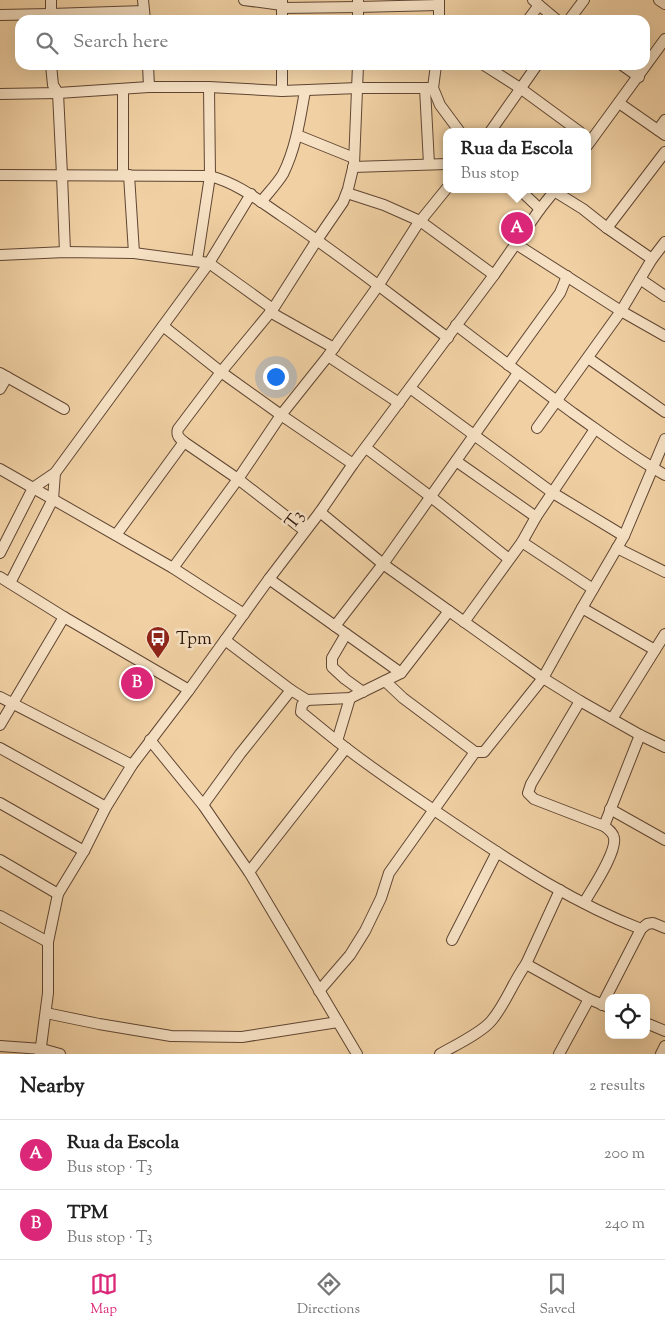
<!DOCTYPE html>
<meta charset="utf-8">
<style>
body{margin:0;font-family:"Sorts Mill Goudy",serif;background:#f6f6f6;color:#222}
.controls{position:absolute;right:15px;bottom:15px;display:grid;overflow:hidden;border-radius:10px;box-shadow:0 5px 20px #0002}
.controls button{width:45px;height:45px;display:grid;place-items:center;padding:0;border:0;border-bottom:1px solid #e0e0e0;background:#fff;color:#222;font:25px sans-serif}
.you{position:absolute;left:275px;top:376px;width:18px;height:18px;margin:-12px;border:4px solid #fff;border-radius:50%;background:#1a73e8;box-shadow:0 0 0 8px #1a73e833}
.badge{display:grid;place-items:center;width:32px;height:32px;border-radius:50%;background:#db2777;color:#fff;font-size:16px;font-weight:700}
.pin{position:absolute;translate:-50% -50%;border:2px solid #fff;box-shadow:0 1px 5px #0006}
.popup{position:absolute;left:443px;top:128px;width:148px;height:65px;box-sizing:border-box;display:grid;place-content:center;border-radius:10px;background:#fff;filter:drop-shadow(0 1px 4px #0005);font-size:16px;white-space:nowrap;color:#767676}
.popup b{font-size:19px;color:#222}
.popup::after{content:'';position:absolute;left:50%;top:100%;margin-left:-10px;border:10px solid transparent;border-top-color:#fff}
.list{margin:0;padding:0;list-style:none}
h2{display:flex;justify-content:space-between;align-items:center;height:65px;margin:0;padding:0 20px;font-size:21px}
h2 small{font-size:16px;font-weight:400;color:#767676}
.list li{display:grid;grid-template-columns:32px 1fr auto;gap:15px;align-items:center;box-sizing:border-box;height:70px;padding:0 20px;border-top:1px solid #e0e0e0}
.list b{display:block;font-size:19px;white-space:nowrap}
.list p{margin:0;font-size:16px;white-space:nowrap;color:#767676}
.list em{font-size:16px;font-style:normal;color:#767676}
.icon{flex:none;width:28px;height:28px;fill:none;stroke:currentColor;stroke-width:2;stroke-linecap:round;stroke-linejoin:round}
.map{position:relative;flex:none;width:665px;height:1054px;overflow:hidden}
.search{position:absolute;background:#fff;box-shadow:0 5px 20px #0002;left:15px;right:15px;top:15px;height:55px;display:flex;align-items:center;gap:12px;box-sizing:border-box;padding:0 18px;border-radius:15px;color:#767676;font-size:19px}
.sheet{height:205px;background:#fff}
nav{display:flex;justify-content:space-around;align-items:center;box-sizing:border-box;height:70px;border-top:1px solid #e0e0e0;background:#fff;font-size:14px;color:#767676}
nav a{display:grid;justify-items:center;gap:2px}
nav .on{color:#db2777}
.map>svg:first-child{display:block}
</style>
<div class="map">
<svg width="665" height="1054" viewBox="0 0 665 1054">
<rect width="100%" height="100%" fill="#f1d1a4"/>
<filter id="stains"><feTurbulence type="fractalNoise" baseFrequency=".004" numOctaves="4"/><feColorMatrix values="0 0 0 0 .2 0 0 0 0 .09 0 0 0 0 .02 0 0 0 .5 -.17"/></filter>
<radialGradient id="worn" r=".72"><stop offset=".6" stop-color="#630" stop-opacity="0"/><stop offset="1" stop-color="#630" stop-opacity=".3"/></radialGradient>
<g fill="none" stroke-linecap="round" stroke-linejoin="round">
<g stroke="#604633" stroke-width="12">
<g id="minor">
<polyline points="143,0 145,20"/>
<polyline points="244,0 282,5"/>
<polyline points="358,0 358,20"/>
<polyline points="533,0 557,20"/>
<polyline points="659,0 665,4"/>
<polyline points="282,1 282,20"/>
<polyline points="282,8 358,7 439,5"/>
<polyline points="0,15 51,14 144,11"/>
<polyline points="51,19 51,0"/>
<polyline points="439,20 439,0"/>
<polyline points="528,20 539,5"/>
<polyline points="569,20 584,0"/>
<polyline points="51,65 53,85 58,93 62,175 65,252"/>
<polyline points="148,65 149,87"/>
<polyline points="436,65 433,88 440,105 460,132"/>
<polyline points="484,65 520,88 580,132"/>
<polyline points="622,65 639,77"/>
<polyline points="425,88 429,164"/>
<polyline points="282,91 282,65"/>
<polyline points="0,94 58,93 149,87 209,87 282,91 358,88 433,88"/>
<polyline points="619,103 665,135"/>
<polyline points="658,130 665,120"/>
<polyline points="490,132 537,65"/>
<polyline points="297,135 354,158"/>
<polyline points="587,146 665,39"/>
<polyline points="353,167 447,164"/>
<path d="M0 175 210 176C239 184 258 200 282 216 339 254 393 297 448 338"/>
<polyline points="123,175 123,89"/>
<polyline points="129,175 134,253"/>
<polyline points="519,189 540,209"/>
<polyline points="554,191 583,209 607,228 652,259"/>
<polyline points="347,193 384,205 420,221 494,275"/>
<path d="M261 202C268 193 277 184 283 174 296 148 300 119 305 91"/>
<polyline points="607,228 665,152"/>
<polyline points="516,244 621,311 665,336"/>
<polyline points="0,255 65,252 134,253 209,263 273,309"/>
<polyline points="197,261 210,176 209,87"/>
<polyline points="640,279 665,296"/>
<polyline points="270,312 334,348"/>
<path d="M456 325C495 355 534 384 573 413 603 434 633 457 665 475"/>
<polyline points="163,326 221,372 281,415 353,464"/>
<polyline points="328,356 399,403"/>
<polyline points="588,358 665,412"/>
<polyline points="508,365 560,293 567,276"/>
<polyline points="0,373 64,409"/>
<polyline points="410,388 553,493 624,536"/>
<polyline points="0,389 7,377"/>
<polyline points="537,428 621,311 652,259 665,242"/>
<polyline points="366,448 431,497 509,559"/>
<polyline points="456,461 536,517"/>
<polyline points="0,469 173,568 244,614"/>
<polyline points="320,512 383,564 543,678 580,701 640,735 665,747"/>
<path d="M305 531 238 479 184 442C179 438 176 435 178 429L221 372 273 309 317 240 343 202 348 189 354 164 358 65"/>
<polyline points="116,535 184,442"/>
<polyline points="522,542 593,589"/>
<polyline points="617,548 665,572"/>
<polyline points="0,553 33,488 55,473 209,263 251,194"/>
<polyline points="173,568 238,479 281,415 328,356 378,286 417,225 447,188"/>
<polyline points="0,577 64,617 189,690 269,579 320,512 353,464 494,275 540,209 556,189"/>
<polyline points="269,579 401,673"/>
<polyline points="10,583 53,499 55,473"/>
<polyline points="582,608 655,650"/>
<polyline points="464,622 522,542 536,517 595,429"/>
<polyline points="335,626 383,564 518,373"/>
<polyline points="346,634 332,658 332,667 345,679 363,692"/>
<path d="M225 640 291 690 307 700 302 705 301 712C316 724 331 737 346 748 382 776 421 801 459 827 517 866 576 904 641 929"/>
<polyline points="385,681 403,698 475,752 484,752 543,678 582,608 624,536 665,439"/>
<polyline points="0,697 132,765"/>
<polyline points="307,700 350,698 401,673 449,611"/>
<path d="M580 701 531 784 528 793 534 799 604 826C608 829 613 832 614 838 617 852 592 889 584 903"/>
<polyline points="612,719 665,634"/>
<polyline points="0,725 64,617"/>
<polyline points="150,740 203,805 249,872 357,1054"/>
<polyline points="337,741 350,698"/>
<polyline points="0,748 106,807"/>
<polyline points="0,803 84,851"/>
<polyline points="203,805 240,754 291,690"/>
<polyline points="610,809 665,840"/>
<polyline points="604,826 640,735"/>
<polyline points="0,860 58,894"/>
<polyline points="249,872 346,748"/>
<polyline points="0,916 48,942"/>
<polyline points="452,940 497,852"/>
<polyline points="526,964 589,999 608,1007"/>
<polyline points="319,991 350,955 365,931 381,898 389,873 475,752"/>
<polyline points="602,1005 641,929 647,924 653,923 665,928"/>
<polyline points="46,1013 99,1024 171,1036 242,1037 338,1022"/>
<polyline points="646,1023 665,1031"/>
<polyline points="0,1046 42,1049 60,1054"/>
<polyline points="40,1054 48,993 48,942 58,894 84,851 106,807 132,765 189,690"/>
<path d="M440 1054C454 1046 483 1032 492 1020 506 1003 513 982 526 964L560 890"/>
<polyline points="559,1054 589,999"/>
<polyline points="661,1054 665,1046"/>
</g>
</g>
<use href="#minor" stroke="#f6e1c4" stroke-width="10"/>
</g>
<defs>
<g id="bus-pin" transform="scale(1.25)"><path d="M0 17L-7.5 6A9.5 9.5 0 1 1 7.5 6Z" fill="#8f2418" stroke="#f6e1c4"/><path d="M-5-6H5V4H4V6H2V4H-2V6H-4V4H-5ZM-3.5-4V0h7V-4ZM-3.5 1.2v1.5H-2V1.2ZM2 1.2v1.5H3.5V1.2Z" fill="#fff"/></g>
</defs>
<g fill-rule="evenodd">
<use href="#bus-pin" x="158" y="638"/>
</g>
<g text-anchor="middle" stroke-width="5" stroke-linejoin="round" paint-order="stroke">
<g font-size="18" fill="#2f180d" stroke="#f6e1c4">
<text transform="translate(294 519) rotate(-53)" y="6">T3</text>
</g>
<g font-size="18" fill="#2f180d" stroke="#f6e1c4" text-anchor="start">
<text x="176" y="644">Tpm</text>
</g>
</g>
<rect width="100%" height="100%" filter="url(#stains)"/>
<rect width="100%" height="100%" fill="url(#worn)"/>
</svg>
<div class="controls">
<button><svg class="icon" aria-label="locate" viewBox="0 0 24 24"><circle cx="12" cy="12" r="6"/><path d="M12 2v4M12 18v4M2 12h4M18 12h4"/></svg></button>
</div>
<div class="you"></div>
<div class="pin badge" style="left:517px;top:228px">A</div>
<div class="popup"><b>Rua da Escola</b>Bus stop</div>
<div class="pin badge" style="left:137px;top:683px">B</div>
<div class="search"><svg class="icon" aria-label="search" viewBox="0 0 24 24"><circle cx="10" cy="10" r="6"/><path d="M15 15l6 6"/></svg>Search here</div>
</div>
<section class="sheet">
<h2>Nearby<small>2 results</small></h2>
<ul class="list">
<li><span class="badge">A</span><div><b>Rua da Escola</b><p>Bus stop · T3</p></div><em>200 m</em></li>
<li><span class="badge">B</span><div><b>TPM</b><p>Bus stop · T3</p></div><em>240 m</em></li>
</ul>
</section>
<nav>
<a class="on"><svg class="icon" aria-label="map" viewBox="0 0 24 24"><path d="M3 6l6-2 6 2 6-2v14l-6 2-6-2-6 2zM9 4v14M15 6v14"/></svg>Map</a>
<a><svg class="icon" aria-label="directions" viewBox="0 0 24 24"><path d="M12 3l9 9-9 9-9-9zM9 14v-3h6M13 9l2 2-2 2"/></svg>Directions</a>
<a><svg class="icon" aria-label="saved" viewBox="0 0 24 24"><path d="M7 4h10v16l-5-4-5 4z"/></svg>Saved</a>
</nav>
